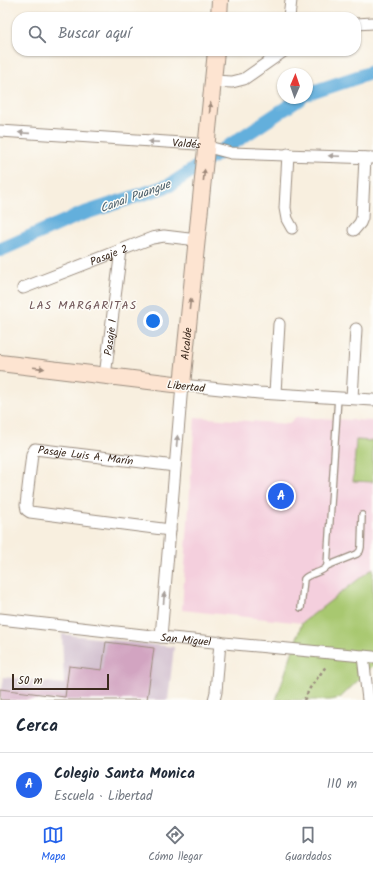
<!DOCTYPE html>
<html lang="es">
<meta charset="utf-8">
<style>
body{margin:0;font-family:Kalam,sans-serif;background:#f2f2f3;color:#1f2937}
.compass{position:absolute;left:277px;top:68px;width:36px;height:36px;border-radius:50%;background:#fff;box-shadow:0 1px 3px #0004;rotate:2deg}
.scale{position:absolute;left:12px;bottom:10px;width:97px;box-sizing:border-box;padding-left:4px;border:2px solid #3b2a1e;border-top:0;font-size:11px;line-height:14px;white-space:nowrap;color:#3b2a1e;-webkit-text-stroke:3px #fdfcf7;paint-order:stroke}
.you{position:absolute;left:153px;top:321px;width:14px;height:14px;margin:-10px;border:3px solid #fff;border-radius:50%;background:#1a73e8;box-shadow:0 0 0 6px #1a73e833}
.badge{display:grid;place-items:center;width:26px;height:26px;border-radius:50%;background:#2563eb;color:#fff;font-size:13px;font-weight:700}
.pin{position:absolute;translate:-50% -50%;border:2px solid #fff;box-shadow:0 1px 4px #0006}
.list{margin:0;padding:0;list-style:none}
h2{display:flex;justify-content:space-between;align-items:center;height:52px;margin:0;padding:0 16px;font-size:17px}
h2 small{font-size:13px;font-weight:400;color:#747a83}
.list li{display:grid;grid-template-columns:26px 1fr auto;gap:12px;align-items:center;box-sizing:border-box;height:64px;padding:0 16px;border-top:1px solid #e0e1e3}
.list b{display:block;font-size:15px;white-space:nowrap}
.list p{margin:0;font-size:13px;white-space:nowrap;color:#747a83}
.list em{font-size:13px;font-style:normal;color:#747a83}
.icon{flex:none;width:22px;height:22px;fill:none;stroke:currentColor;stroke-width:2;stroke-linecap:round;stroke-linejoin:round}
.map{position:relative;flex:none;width:373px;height:700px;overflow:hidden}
.search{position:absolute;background:#fff;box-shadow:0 1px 3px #0004;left:12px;right:12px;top:12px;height:44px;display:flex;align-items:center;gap:10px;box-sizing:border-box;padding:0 14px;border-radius:16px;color:#747a83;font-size:15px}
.sheet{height:116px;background:#fff}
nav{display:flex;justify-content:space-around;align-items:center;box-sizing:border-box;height:56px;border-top:1px solid #e0e1e3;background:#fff;font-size:11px;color:#747a83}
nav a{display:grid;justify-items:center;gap:2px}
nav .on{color:#2563eb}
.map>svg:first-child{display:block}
</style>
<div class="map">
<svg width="373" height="700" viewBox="0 0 373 700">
<rect width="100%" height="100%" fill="#fdfcf7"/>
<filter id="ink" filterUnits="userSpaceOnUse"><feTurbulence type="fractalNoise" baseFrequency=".025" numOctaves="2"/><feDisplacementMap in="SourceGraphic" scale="8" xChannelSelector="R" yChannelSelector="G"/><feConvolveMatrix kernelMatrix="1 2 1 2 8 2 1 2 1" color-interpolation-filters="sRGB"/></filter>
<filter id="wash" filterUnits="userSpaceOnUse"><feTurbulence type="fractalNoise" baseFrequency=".012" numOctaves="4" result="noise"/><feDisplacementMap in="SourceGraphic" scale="16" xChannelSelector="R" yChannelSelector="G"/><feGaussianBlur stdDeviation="0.9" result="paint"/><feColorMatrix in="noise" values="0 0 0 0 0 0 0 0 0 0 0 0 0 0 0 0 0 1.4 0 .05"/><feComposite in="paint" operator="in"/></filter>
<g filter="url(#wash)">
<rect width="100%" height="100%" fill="#f8efdf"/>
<polygon fill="#f4cfdd" points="195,417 288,424 296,417 373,421 373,568 302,623 182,610"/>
<polygon fill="#d0bdcd" points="62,634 174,647 168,700 0,700 4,677 64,684"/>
<g fill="#a8c870" stroke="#727947">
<polygon points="356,440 373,441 373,482 353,481"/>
<polygon points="373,568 373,666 340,698 330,700 276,700 302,623"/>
</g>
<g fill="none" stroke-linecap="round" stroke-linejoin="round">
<g stroke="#63afdc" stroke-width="14">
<polyline points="307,94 373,72"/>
<polyline points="0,250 79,215 170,185 301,98"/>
</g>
</g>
<g id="blocks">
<polygon fill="#d2a4c1" points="106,642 154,648 147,700 0,700 0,689 65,697 69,666 102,670"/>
</g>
</g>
<g filter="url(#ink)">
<use href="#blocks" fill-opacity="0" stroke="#9a8c7e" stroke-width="1"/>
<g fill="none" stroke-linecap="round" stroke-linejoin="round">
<g stroke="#9a8c7e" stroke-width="8">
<g id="lane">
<polyline points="327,566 357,554 360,551 361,547 362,515"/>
<path d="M301 608 304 579C310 572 322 574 327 566L338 397"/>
</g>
</g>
<g stroke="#9a8c7e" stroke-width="13">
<g id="street">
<polyline points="289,17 291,0"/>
<polyline points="356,24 373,23"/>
<polyline points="213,81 232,82 244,79 284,51"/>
<path id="s1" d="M0 131 197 144 231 153 373 158"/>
<polyline points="288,154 285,208 287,219 292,228"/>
<polyline points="354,230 360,223 362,218 365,158"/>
<path id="s2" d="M23 288 152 238 164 236 197 240"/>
<path id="s3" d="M105 376 121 250"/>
<polyline points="275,393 279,324"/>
<polyline points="352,398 356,329"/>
<path id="s4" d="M170 530 30 512 27 510 26 505 32 454 35 449 175 466"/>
<path id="s5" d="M0 619 161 637 373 657"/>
<polyline points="161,637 182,385 259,393 373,400"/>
<polyline points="363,656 368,700"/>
<polyline points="214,700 216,692 220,642"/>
</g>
</g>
<g stroke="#9a8c7e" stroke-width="18">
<g id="secondary">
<polyline points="219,17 220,0"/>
<path id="s6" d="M0 363 182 385 216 51"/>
</g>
</g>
<polyline stroke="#9a8c7e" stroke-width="2.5" stroke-dasharray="3 3" stroke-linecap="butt" points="304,700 310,688 327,665"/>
<use href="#lane" stroke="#fff" stroke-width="5.5"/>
<use href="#street" stroke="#fff" stroke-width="11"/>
<use href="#secondary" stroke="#fde4d1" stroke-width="16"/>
</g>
<defs><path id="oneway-solid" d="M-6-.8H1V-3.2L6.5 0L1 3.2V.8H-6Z"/></defs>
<g fill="#9c8778">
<use href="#oneway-solid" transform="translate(210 108) rotate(-85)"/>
<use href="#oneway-solid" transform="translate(204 175) rotate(-84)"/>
<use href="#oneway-solid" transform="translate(190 304) rotate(-84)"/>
<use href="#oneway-solid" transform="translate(39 368) rotate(7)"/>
</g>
<g fill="#a79f9a">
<use href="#oneway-solid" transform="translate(24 133) rotate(-176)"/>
<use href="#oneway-solid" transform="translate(154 142) rotate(-177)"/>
<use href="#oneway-solid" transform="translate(334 156) rotate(-178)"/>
<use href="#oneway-solid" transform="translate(177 441) rotate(-85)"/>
<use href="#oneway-solid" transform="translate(164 598) rotate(-85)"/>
</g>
</g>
<g text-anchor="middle" stroke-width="3" stroke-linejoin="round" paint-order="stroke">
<g font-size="11" fill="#3b2a1e" stroke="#fdfcf7">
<text dy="4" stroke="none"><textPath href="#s1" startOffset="187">Valdés</textPath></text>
<text dy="4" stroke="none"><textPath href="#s2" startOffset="92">Pasaje 2</textPath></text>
<text dy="4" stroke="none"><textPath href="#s3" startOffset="39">Pasaje 1</textPath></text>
<text dy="4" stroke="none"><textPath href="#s6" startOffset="225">Alcalde</textPath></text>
<text transform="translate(186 386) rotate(6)" y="4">Libertad</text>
<text dy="4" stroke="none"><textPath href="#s4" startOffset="258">Pasaje Luis A. Marín</textPath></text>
<text dy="4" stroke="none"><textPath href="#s5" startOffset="187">San Miguel</textPath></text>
</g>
<g font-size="12" font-style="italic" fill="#4b5f6a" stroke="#fdfcf7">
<text transform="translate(135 196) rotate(-20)" y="4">Canal Puangue</text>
</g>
<g font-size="12" letter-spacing="1" fill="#705557" stroke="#fdfcf7">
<text x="83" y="309">LAS MARGARITAS</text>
</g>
</g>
</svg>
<svg class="compass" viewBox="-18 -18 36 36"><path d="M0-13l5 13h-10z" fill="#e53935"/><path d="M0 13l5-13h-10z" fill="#747a83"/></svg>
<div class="scale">50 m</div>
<div class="you"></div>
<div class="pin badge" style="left:281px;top:496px">A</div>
<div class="search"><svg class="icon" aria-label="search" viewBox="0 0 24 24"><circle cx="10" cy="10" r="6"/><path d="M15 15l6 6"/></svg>Buscar aquí</div>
</div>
<section class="sheet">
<h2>Cerca<small></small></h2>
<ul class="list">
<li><span class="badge">A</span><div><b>Colegio Santa Monica</b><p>Escuela · Libertad</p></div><em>110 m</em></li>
</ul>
</section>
<nav>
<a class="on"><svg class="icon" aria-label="map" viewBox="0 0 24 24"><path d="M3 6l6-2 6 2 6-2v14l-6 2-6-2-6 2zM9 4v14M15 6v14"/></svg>Mapa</a>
<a><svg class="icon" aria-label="directions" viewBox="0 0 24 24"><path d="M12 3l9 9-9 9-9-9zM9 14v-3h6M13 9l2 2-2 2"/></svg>Cómo llegar</a>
<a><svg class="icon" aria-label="saved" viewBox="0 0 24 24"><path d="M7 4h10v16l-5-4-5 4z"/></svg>Guardados</a>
</nav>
